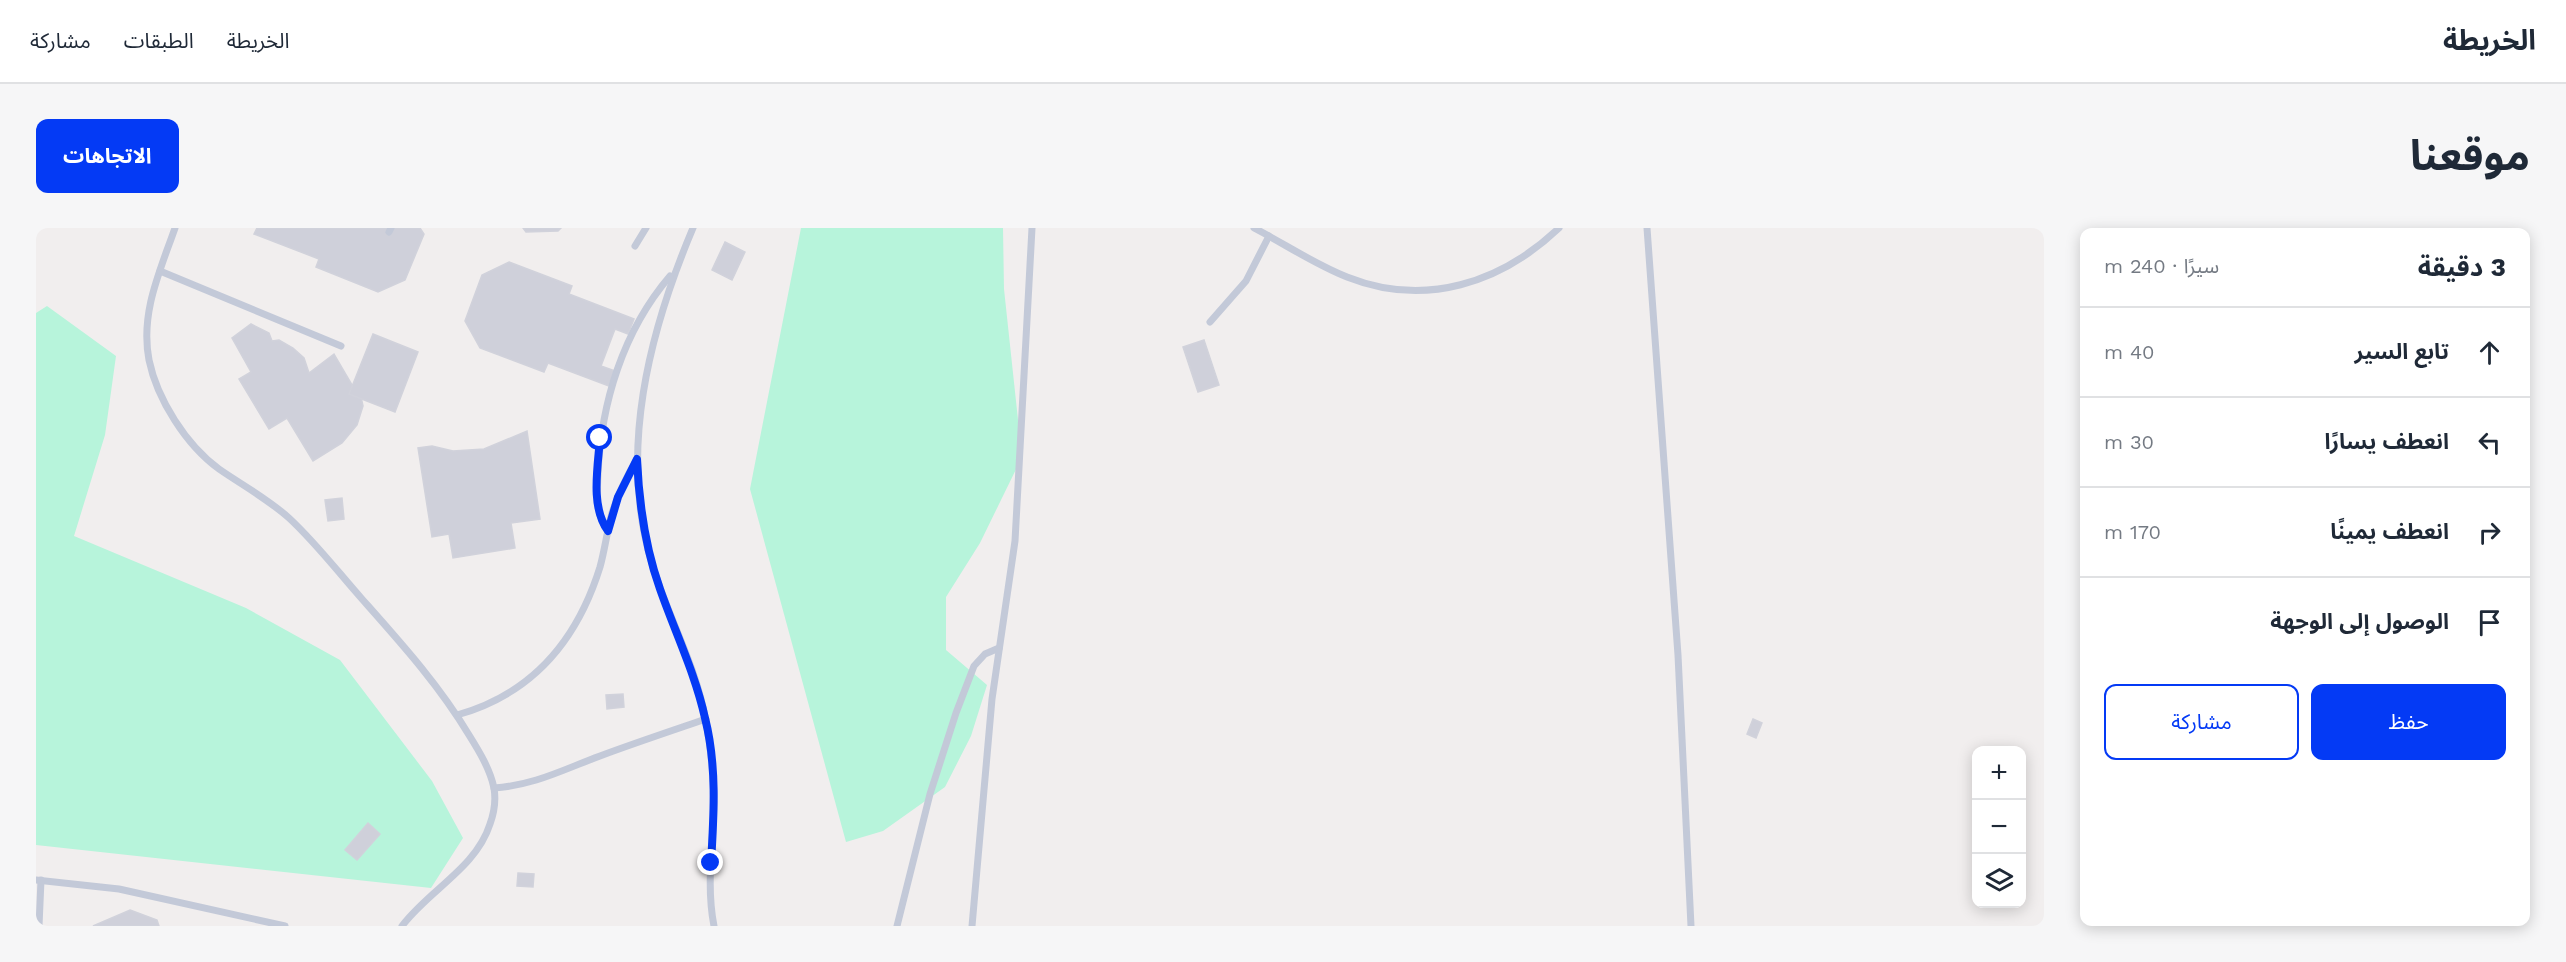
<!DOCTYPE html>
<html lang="ar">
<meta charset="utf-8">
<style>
body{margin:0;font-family:"Work Sans","Noto Sans Arabic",sans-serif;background:#f6f6f7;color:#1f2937;direction:rtl}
.controls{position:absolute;right:18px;bottom:18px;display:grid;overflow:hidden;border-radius:12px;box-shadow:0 3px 15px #0003}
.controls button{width:54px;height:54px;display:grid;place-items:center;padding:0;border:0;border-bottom:2px solid #e0e1e3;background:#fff;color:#1f2937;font:30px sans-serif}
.stop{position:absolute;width:18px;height:18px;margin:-14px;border:4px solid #043af5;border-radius:50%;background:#fff}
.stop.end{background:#043af5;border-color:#fff;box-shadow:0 2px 6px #0008}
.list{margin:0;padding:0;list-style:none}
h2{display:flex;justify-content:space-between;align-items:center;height:78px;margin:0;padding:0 24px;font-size:26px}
h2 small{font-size:20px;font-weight:400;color:#747a83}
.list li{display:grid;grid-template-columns:39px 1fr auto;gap:18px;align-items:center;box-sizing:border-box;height:90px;padding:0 24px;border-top:2px solid #e0e1e3}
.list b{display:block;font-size:22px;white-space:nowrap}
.list em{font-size:20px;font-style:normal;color:#747a83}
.actions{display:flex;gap:12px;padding:18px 24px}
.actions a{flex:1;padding:14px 0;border:2px solid #043af5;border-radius:12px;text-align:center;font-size:21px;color:#043af5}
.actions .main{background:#043af5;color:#fff}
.icon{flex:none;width:33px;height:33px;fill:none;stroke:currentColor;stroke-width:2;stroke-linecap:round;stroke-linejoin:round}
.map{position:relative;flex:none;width:2008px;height:698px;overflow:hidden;direction:ltr;border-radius:12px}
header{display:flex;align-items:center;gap:36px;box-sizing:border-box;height:84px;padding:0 30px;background:#fff;border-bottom:2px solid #e0e1e3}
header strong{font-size:28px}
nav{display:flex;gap:33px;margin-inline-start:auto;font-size:21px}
.intro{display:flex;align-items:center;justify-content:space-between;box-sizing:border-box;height:144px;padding:0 36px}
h1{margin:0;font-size:42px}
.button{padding:15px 27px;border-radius:12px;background:#043af5;color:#fff;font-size:21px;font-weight:700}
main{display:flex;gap:36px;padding:0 36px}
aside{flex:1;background:#fff;border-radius:12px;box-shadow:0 3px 15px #0003}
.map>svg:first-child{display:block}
</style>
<header>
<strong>الخريطة</strong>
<nav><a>الخريطة</a><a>الطبقات</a><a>مشاركة</a></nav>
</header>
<div class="intro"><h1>موقعنا</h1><a class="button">الاتجاهات</a></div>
<main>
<aside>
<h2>3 دقيقة<small>سيرًا · 240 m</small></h2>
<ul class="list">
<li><svg class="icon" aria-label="ahead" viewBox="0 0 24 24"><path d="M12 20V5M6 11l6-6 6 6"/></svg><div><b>تابع السير</b></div><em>40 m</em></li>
<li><svg class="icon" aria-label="left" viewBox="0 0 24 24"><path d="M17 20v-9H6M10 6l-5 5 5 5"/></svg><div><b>انعطف يسارًا</b></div><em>30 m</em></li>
<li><svg class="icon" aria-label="right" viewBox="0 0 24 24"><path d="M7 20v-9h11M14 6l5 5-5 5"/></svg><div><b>انعطف يمينًا</b></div><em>170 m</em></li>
<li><svg class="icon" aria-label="arrive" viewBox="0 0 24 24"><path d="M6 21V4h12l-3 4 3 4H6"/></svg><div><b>الوصول إلى الوجهة</b></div></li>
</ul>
<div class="actions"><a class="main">حفظ</a><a>مشاركة</a></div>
</aside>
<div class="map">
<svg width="2008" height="698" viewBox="0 0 2008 698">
<rect width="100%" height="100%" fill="#f1eeee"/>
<g fill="#b7f4db">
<polygon points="765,0 967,0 968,61 986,229 944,315 910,369 910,422 951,457 935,508 909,559 847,603 810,614 714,261"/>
<polygon points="11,78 80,128 69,207 38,308 210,380 304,432 396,553 427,610 395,660 0,617 0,85"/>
</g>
<g fill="#cfd0da" stroke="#d1d2db" stroke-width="1.5">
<polygon points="221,0 384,0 388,6 369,52 342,64 280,39 283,31 218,6"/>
<polygon points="487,0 525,0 522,3 490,4"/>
<polygon points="689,14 709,24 696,52 676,42"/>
<polygon points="473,34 536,58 533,66 598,91 592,106 579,101 565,138 579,143 573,158 512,135 508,144 444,120 429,93 446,47"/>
<polygon points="215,96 233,105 236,113 243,112 257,120 268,130 273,145 298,126 316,157 322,155 327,178 321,197 306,215 277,233 251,190 233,201 203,151 215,144 196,110"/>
<polygon points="337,106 382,124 359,184 313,166"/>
<polygon points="1168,112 1183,157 1162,164 1147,119"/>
<polygon points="491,203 504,291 475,295 479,320 417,330 413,306 396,309 382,220 396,218 417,223 448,221"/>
<polygon points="306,270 308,291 292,293 289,272"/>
<polygon points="587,466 588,479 571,481 570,467"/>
<polygon points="1717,491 1726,495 1720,510 1711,506"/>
<polygon points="332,595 344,606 321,632 309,622"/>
<polygon points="482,645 498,646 497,659 481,658"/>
<polygon points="94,682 121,692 123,698 57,698"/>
</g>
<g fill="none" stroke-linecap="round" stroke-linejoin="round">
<g stroke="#c3c9d8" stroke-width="7">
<path d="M139 0C124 43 104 85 113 132 121 171 150 217 183 241 206 257 232 271 253 290 280 315 302 344 326 371 365 415 403 457 433 507 443 523 454 541 458 560 460 572 458 585 454 596 440 640 393 662 366 698"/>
<path d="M657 0C613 104 582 224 616 336 632 389 661 439 670 494 675 521 678 549 678 576 677 617 670 657 678 698"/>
<path d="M1218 0C1249 16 1278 36 1311 49 1389 80 1465 55 1523 0"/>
<polyline points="1611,0 1642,427 1655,698"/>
<polyline points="353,4 355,0"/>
<polyline points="599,18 610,0"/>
<polyline points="124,43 305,118"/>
<polyline points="1174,94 1210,53 1233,8"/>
<path d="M572 303C559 286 561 267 562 246 565 175 587 103 634 48"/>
<path d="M421 487C496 466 541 413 564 339 569 321 571 303 576 285 582 266 591 248 601 231"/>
<path d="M458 560C499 557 526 542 564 528 599 515 635 503 670 491"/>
<polyline points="0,652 83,661 249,698"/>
<polyline points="3,698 5,652"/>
<polyline points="861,698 894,566 920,485 938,438 949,426 963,420"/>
<polyline points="936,698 956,471 979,313 996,0"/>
</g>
</g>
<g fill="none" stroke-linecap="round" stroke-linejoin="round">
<path stroke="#043af5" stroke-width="8" d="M564 210C562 239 554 278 572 303L582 269 601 231C603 276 609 319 624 361 639 404 659 445 669 490 681 537 678 586 675 635"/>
</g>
</svg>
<div class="controls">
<button>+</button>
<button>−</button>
<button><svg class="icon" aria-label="layers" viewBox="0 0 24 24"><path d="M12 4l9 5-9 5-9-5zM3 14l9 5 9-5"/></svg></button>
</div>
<div class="stop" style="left:564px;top:210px"></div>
<div class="stop end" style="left:675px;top:635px"></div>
</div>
</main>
